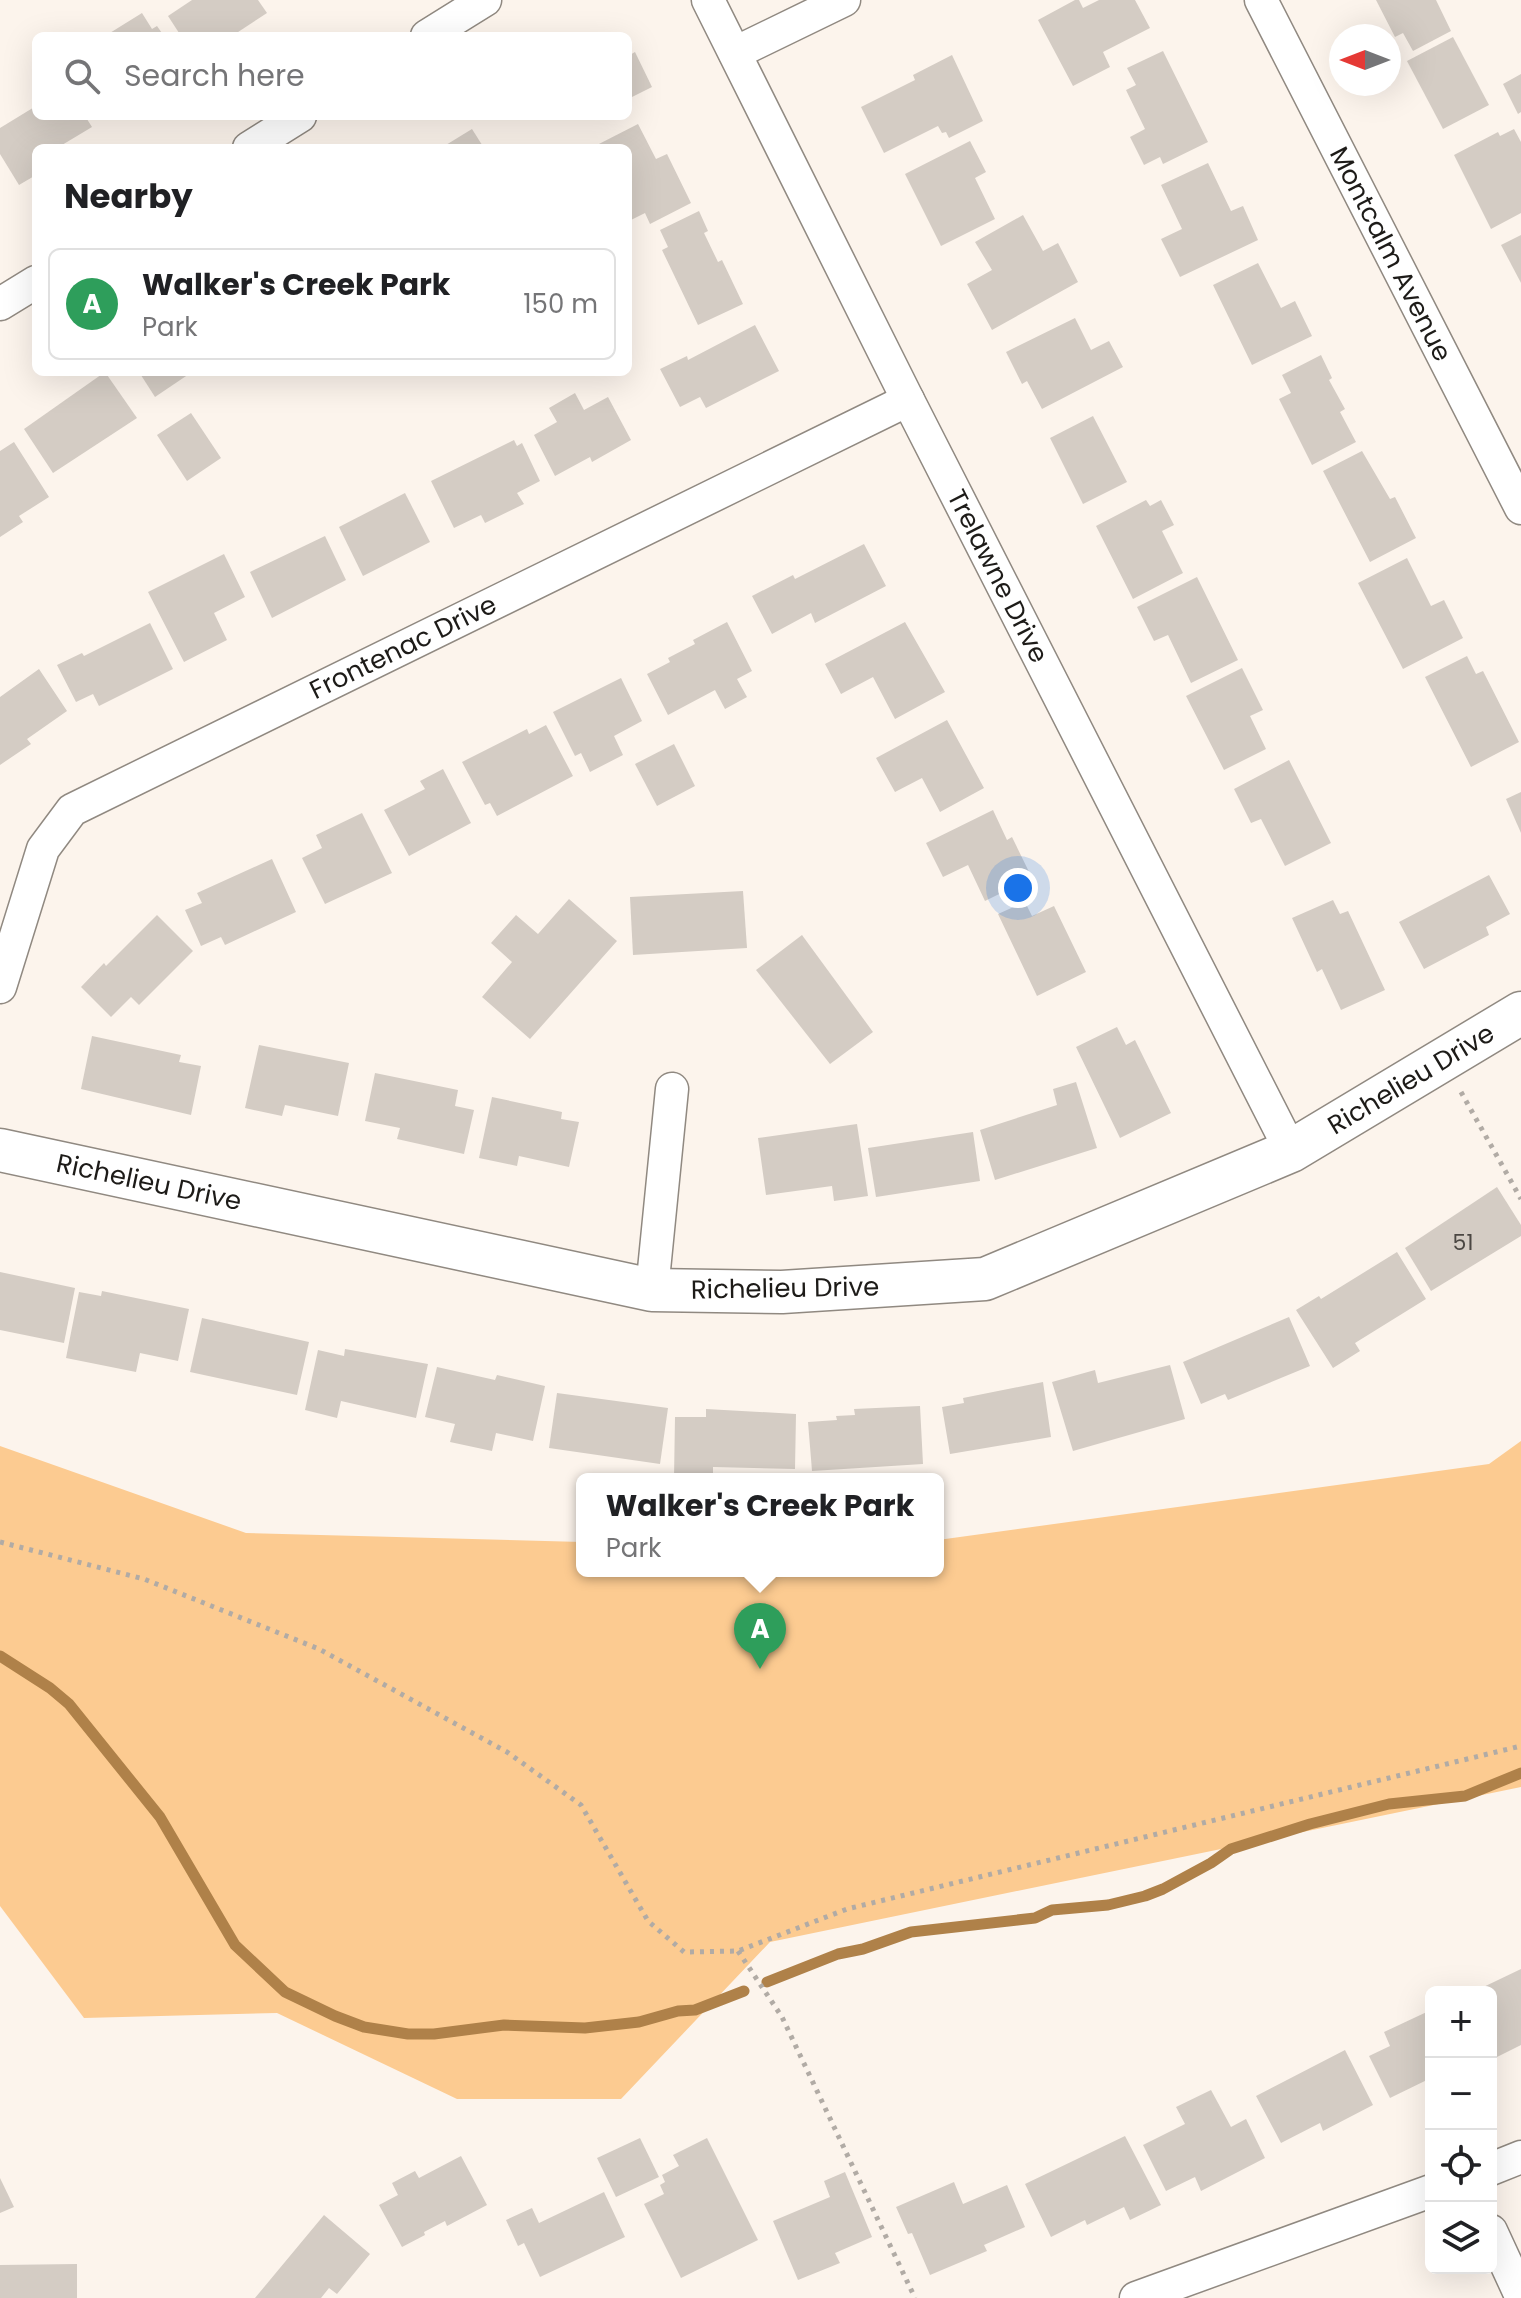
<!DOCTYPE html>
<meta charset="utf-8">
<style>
body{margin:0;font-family:Poppins,sans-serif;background:#f6f6f6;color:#202124}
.controls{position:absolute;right:24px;bottom:24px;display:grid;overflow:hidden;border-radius:12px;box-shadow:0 8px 32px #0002}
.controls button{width:72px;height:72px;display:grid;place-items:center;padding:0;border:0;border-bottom:2px solid #e0e0e0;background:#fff;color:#202124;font:40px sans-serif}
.compass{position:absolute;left:1329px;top:24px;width:72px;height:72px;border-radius:50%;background:#fff;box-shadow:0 8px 32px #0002;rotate:270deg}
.you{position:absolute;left:1018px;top:888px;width:28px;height:28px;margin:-20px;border:6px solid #fff;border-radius:50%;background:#1a73e8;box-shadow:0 0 0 12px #1a73e833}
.badge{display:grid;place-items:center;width:52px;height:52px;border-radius:50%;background:#2563eb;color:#fff;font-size:26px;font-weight:700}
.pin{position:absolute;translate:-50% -66px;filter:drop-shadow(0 2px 4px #0008)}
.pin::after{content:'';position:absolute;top:42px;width:28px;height:24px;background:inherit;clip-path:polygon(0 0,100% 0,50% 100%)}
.popup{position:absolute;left:576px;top:1473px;width:368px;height:104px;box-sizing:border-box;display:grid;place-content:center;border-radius:12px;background:#fff;filter:drop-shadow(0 2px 6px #0005);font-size:26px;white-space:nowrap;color:#757577}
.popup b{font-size:30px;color:#202124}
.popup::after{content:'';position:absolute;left:50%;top:100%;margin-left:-16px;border:16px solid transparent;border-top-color:#fff}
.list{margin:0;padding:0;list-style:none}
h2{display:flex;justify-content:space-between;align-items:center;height:104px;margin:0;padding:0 32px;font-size:34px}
h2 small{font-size:26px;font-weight:400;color:#757577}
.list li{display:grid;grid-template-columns:52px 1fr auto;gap:24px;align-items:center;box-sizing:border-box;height:112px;margin:0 16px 16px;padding:0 16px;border:2px solid #e0e0e0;border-radius:12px}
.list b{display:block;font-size:30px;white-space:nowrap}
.list p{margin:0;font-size:26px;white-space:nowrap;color:#757577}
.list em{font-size:26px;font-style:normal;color:#757577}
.icon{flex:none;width:44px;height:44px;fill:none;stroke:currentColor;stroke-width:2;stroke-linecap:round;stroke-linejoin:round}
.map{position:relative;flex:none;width:1521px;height:2298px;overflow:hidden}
.search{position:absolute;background:#fff;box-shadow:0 8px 32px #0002;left:32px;top:32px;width:600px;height:88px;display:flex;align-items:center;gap:20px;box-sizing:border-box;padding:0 28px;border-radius:12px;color:#757577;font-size:30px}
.panel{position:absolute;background:#fff;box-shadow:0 8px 32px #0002;left:32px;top:144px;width:600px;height:232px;border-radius:12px}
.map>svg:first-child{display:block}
</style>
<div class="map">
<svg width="1521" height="2298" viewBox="0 0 1521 2298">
<rect width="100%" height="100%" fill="#fcf4ec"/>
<polygon fill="#fccb91" points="1521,1441 1521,1787 770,1942 621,2099 457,2099 277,2013 84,2018 0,1906 0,1446 246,1533 582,1542 582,1571 938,1571 938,1540 1489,1464"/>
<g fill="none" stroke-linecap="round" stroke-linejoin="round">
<g stroke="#af8149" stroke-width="11">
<polyline points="0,1656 50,1688 69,1704 160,1817 235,1945 285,1992 335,2016 364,2027 408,2034 434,2034 504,2025 585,2028 639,2022 678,2011 695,2010 744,1991"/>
<polyline points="767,1982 838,1954 863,1949 911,1932 1035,1918 1052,1910 1108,1905 1145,1896 1163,1889 1211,1863 1231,1849 1310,1824 1389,1804 1465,1796 1521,1773"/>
</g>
</g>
<g fill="#d4ccc4">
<polygon points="192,0 258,0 267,13 232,36 181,36 168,16"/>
<polygon points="1075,0 1079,0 1083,8 1099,0 1135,0 1150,28 1103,52 1110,67 1073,86 1038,20"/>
<polygon points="1376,0 1436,0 1451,31 1413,51 1403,33 1395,37"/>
<polygon points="142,13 152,29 157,26 164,36 105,36"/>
<polygon points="1453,37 1489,105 1443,129 1407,61"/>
<polygon points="1163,51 1208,142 1163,164 1160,157 1144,165 1130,137 1145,129 1126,90 1136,85 1127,68"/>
<polygon points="635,52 652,87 628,99 628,56"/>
<polygon points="952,55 983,121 949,138 946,132 942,133 938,126 884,153 861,107 915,80 913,75"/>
<polygon points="1521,74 1521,112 1518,114 1503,84"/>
<polygon points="36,106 36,116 85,116 92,127 57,148 36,148 36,175 19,185 0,154 0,128"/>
<polygon points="638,124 656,159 667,154 691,203 650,224 645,213 631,220 628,214 628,148 596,148 595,146"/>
<polygon points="472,129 484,148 441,148"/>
<polygon points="1514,129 1521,142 1521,213 1491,229 1454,155 1498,132 1500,136"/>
<polygon points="970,141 986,172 975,178 995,219 941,246 905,174"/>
<polygon points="1208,163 1231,211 1243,206 1258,240 1180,277 1161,239 1182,229 1161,185"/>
<polygon points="699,211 708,231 704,233 718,262 722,260 743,304 698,325 662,250 668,247 660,230"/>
<polygon points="1023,215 1043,251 1058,243 1078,282 992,330 967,284 992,270 975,242"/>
<polygon points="1521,235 1521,283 1501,245"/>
<polygon points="1258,263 1281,308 1295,301 1312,336 1252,365 1213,285"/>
<polygon points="1075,318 1091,350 1109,341 1123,367 1042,409 1027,381 1022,384 1006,352"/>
<polygon points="755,325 779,371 706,408 700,397 680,407 660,369 687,356 688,360"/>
<polygon points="1321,355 1332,378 1329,380 1345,409 1340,412 1356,442 1312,465 1279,399 1291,393 1282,375"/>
<polygon points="105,372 137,418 53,473 24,429"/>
<polygon points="139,372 192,372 155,397"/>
<polygon points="575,393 584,410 608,397 631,440 592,462 590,457 555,476 534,435 557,422 549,408"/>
<polygon points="191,413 221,458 187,481 157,435"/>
<polygon points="1093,416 1127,482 1083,504 1050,438"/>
<polygon points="514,440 517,446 522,443 540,481 517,493 524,504 485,523 481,515 454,528 431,481"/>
<polygon points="14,442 49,497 19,516 23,522 0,537 0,451"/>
<polygon points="1362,451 1390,499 1395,497 1416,538 1370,562 1323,471"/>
<polygon points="405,493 430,542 363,576 339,527"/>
<polygon points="1146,500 1150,506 1161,500 1174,525 1162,531 1183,573 1133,599 1096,526"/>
<polygon points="325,536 346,580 272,618 250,572"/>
<polygon points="864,544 886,586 815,623 811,613 772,634 752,596 793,575 795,579"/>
<polygon points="224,554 245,597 214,613 227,640 184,662 148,592"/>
<polygon points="1407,558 1431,606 1444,600 1463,638 1403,669 1358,583"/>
<polygon points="1197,577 1238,660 1191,683 1168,635 1154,641 1137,607"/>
<polygon points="727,622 752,671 737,679 747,697 725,709 715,690 668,715 647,674 670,662 668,658 695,644 693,640"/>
<polygon points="905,622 945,692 895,719 873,677 841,694 825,664"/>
<polygon points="150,623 173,669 99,706 93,694 76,702 57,665 82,653 84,656"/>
<polygon points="1467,656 1476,674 1483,671 1519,742 1471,767 1425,677"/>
<polygon points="1242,668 1263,710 1250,716 1266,749 1224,770 1186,696"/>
<polygon points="39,669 67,711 27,739 31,744 0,765 0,697"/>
<polygon points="621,678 642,721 614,736 623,755 590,772 581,753 575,756 553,712"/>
<polygon points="947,720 984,788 940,812 922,778 895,792 876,758"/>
<polygon points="546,725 573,776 497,816 490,803 485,805 462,762 527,729 529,734"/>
<polygon points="674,744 695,786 657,806 635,764"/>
<polygon points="1289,760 1331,843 1285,866 1261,819 1251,823 1234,789"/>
<polygon points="443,769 471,823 409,856 384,810 425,789 420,781"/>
<polygon points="1521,792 1521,833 1506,799"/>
<polygon points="993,810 1007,840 1012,837 1032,878 985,901 968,865 943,877 926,843"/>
<polygon points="362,813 392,873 325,904 302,858 322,848 316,835"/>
<polygon points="272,859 296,912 225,945 221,937 201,946 185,910 202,903 197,893"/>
<polygon points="1489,875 1510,914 1486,927 1489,935 1424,969 1399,922"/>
<polygon points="743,891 747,948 633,955 630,897"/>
<polygon points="569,899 617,941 530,1039 482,997 512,962 491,943 516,915 538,934"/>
<polygon points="1333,900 1340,914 1348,911 1385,990 1341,1010 1322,969 1317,972 1292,918"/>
<polygon points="1025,902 1032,916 1054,906 1086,972 1037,996 998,914"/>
<polygon points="157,915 193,951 139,1005 131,997 111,1017 81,987 104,963 106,966"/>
<polygon points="802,935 873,1032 830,1064 756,970"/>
<polygon points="1117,1027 1126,1045 1135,1040 1171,1113 1120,1138 1076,1047"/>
<polygon points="92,1036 181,1055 179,1062 201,1066 191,1115 81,1089"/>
<polygon points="259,1045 349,1063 338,1116 285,1105 282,1116 245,1108"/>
<polygon points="375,1073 458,1090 455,1106 474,1110 464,1154 397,1139 400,1128 365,1121"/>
<polygon points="1076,1082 1097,1148 995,1180 980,1130 1057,1105 1053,1089"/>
<polygon points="492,1097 562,1112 561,1119 579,1122 569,1167 519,1156 517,1166 479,1158"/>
<polygon points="857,1124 868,1196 834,1201 832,1186 766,1195 758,1138"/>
<polygon points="973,1132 980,1181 876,1197 868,1148"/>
<polygon points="1497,1187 1521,1225 1521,1236 1431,1291 1405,1248"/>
<polygon points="1397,1252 1426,1299 1355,1343 1360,1351 1333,1368 1296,1310 1319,1296 1321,1299"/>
<polygon points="0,1272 75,1288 64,1343 0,1330"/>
<polygon points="102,1291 189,1309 178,1361 140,1353 136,1372 66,1358 79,1292 101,1296"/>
<polygon points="1289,1317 1310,1366 1228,1400 1225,1394 1201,1404 1183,1362"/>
<polygon points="202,1318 309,1342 297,1395 190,1372"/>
<polygon points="345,1349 428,1364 416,1418 341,1401 337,1418 305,1410 318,1350 344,1356"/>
<polygon points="1170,1365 1185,1419 1073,1451 1052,1382 1095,1370 1098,1383"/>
<polygon points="437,1367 495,1380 497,1375 545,1386 533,1441 496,1433 492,1451 450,1442 455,1424 425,1417"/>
<polygon points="1043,1382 1051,1437 950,1454 942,1407 964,1403 963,1398"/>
<polygon points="557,1393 668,1408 660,1464 549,1448"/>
<polygon points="920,1406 923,1464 812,1471 808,1422 837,1420 836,1416 855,1415 854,1409"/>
<polygon points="706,1409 796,1414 795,1469 713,1467 713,1478 674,1478 675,1417 706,1417"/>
<polygon points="1521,1969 1521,2045 1491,2060 1491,1992 1473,1992"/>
<polygon points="1431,2010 1431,2078 1390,2098 1369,2056 1390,2046 1384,2032"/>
<polygon points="1345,2050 1373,2105 1323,2131 1320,2123 1281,2143 1256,2096"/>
<polygon points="1211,2090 1231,2127 1246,2119 1265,2158 1201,2191 1195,2177 1166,2191 1143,2145 1185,2124 1176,2107"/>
<polygon points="1125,2136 1161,2205 1130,2220 1124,2207 1087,2225 1085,2220 1051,2237 1025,2184"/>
<polygon points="640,2138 659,2177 616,2197 597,2158"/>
<polygon points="707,2138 758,2240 681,2278 644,2204 664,2194 660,2185 665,2182 662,2175 679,2166 673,2155"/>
<polygon points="461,2156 487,2205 447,2226 445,2221 424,2232 425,2235 402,2247 379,2205 398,2195 392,2183 415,2171 419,2178"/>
<polygon points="845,2172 872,2237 835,2253 840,2263 798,2280 773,2221 830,2197 824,2181"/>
<polygon points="0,2178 14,2207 0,2213"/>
<polygon points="954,2182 963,2204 1007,2185 1025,2227 984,2245 987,2251 930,2275 912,2233 908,2234 896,2207"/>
<polygon points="604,2192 625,2237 540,2277 524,2243 518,2246 506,2220 532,2208 539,2223"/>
<polygon points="324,2215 370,2254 337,2294 329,2288 321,2298 255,2298"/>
<polygon points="77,2264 77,2298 0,2298 0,2265"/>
</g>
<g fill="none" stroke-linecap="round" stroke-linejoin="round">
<g stroke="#908981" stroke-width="35">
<g id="minor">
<polyline points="708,0 908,400 1291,1151"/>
<polyline points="1261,0 1521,508"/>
<polyline points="427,36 485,0"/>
<polyline points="735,53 844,0"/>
<polyline points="249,148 300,116"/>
<polyline points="0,304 36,282"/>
<polyline points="0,987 43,849 72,810 908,400"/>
<polyline points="652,1290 672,1089"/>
<polyline points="1491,2169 1521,2157"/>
<polyline points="1491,2231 1521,2296"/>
<polyline points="1136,2298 1431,2191"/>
</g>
</g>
<g stroke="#908981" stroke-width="45">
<polyline id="tertiary" points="0,1150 652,1290 782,1292 985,1279 1291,1151 1521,1013"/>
</g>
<g stroke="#b1aba5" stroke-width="5" stroke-dasharray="4 6" stroke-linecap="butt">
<polyline points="1461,1092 1521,1199"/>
<polyline points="0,1542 144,1579 319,1649 507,1752 581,1805 648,1921 684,1952 738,1951 847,1909 1521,1746"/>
<polyline points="738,1951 782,2017 915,2298"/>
</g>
<use href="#minor" stroke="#fff" stroke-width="32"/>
<use href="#tertiary" stroke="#fff" stroke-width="42"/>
</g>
<g text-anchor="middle" stroke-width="6" stroke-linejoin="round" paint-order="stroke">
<g font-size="22" fill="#4b4743">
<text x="1463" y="1250">51</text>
</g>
<g font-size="26" fill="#1d1b18" stroke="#fff">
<text transform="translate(1391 254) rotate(63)" y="9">Montcalm Avenue</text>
<text transform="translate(998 576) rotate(63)" y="9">Trelawne Drive</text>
<text transform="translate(403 647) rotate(-26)" y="9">Frontenac Drive</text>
<text transform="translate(1411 1079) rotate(-31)" y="9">Richelieu Drive</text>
<text transform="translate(149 1182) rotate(12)" y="9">Richelieu Drive</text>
<text transform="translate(785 1288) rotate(-1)" y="9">Richelieu Drive</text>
</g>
</g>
</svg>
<div class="controls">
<button>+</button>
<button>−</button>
<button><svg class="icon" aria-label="locate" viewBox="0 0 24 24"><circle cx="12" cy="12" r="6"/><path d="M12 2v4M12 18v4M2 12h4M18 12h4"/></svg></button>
<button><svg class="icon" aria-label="layers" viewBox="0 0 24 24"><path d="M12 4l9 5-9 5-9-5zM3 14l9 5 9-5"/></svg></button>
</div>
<svg class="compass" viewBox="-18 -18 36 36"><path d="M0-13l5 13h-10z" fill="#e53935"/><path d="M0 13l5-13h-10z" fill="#757577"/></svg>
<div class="you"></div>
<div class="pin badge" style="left:760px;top:1669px;background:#2e9e5b">A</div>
<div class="popup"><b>Walker's Creek Park</b>Park</div>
<div class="search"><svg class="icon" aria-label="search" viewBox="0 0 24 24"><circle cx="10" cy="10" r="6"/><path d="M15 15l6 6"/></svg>Search here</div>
<section class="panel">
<h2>Nearby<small></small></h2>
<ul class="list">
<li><span class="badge" style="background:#2e9e5b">A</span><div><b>Walker's Creek Park</b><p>Park</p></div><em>150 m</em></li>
</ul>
</section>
</div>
